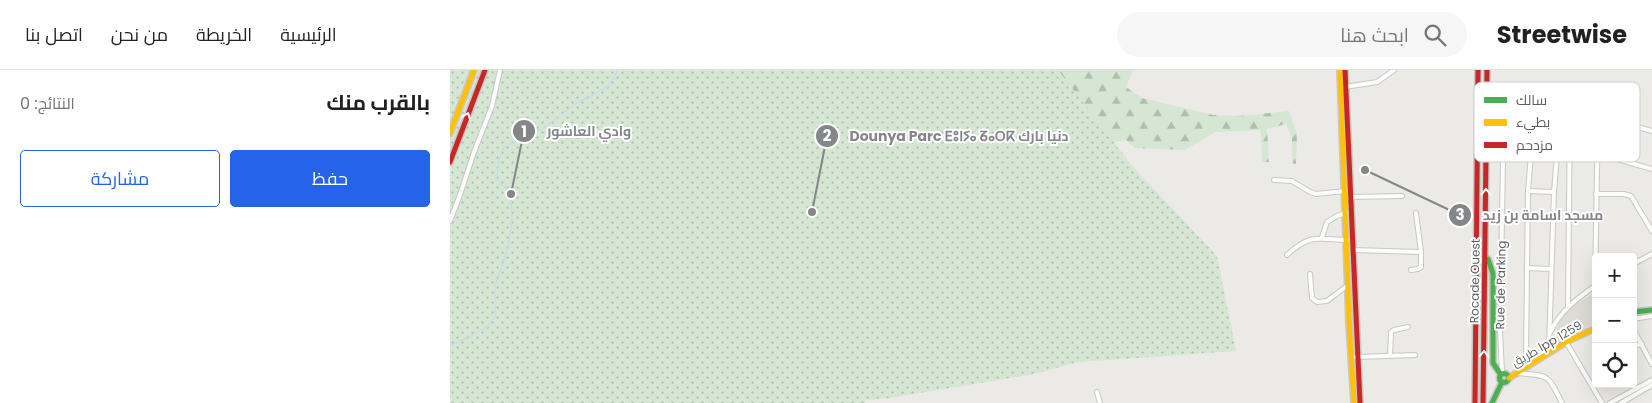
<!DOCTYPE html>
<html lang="ar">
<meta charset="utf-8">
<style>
body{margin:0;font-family:Poppins,Cairo,"Noto Sans Tifinagh",sans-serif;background:#f6f6f6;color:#202124;direction:rtl}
.controls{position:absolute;right:15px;bottom:15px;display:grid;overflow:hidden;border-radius:5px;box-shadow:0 5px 20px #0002}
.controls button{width:45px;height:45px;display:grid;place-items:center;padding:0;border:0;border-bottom:1px solid #e0e0e0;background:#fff;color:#202124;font:25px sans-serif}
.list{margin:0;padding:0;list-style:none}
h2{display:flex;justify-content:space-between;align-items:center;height:65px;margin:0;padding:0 20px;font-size:21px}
h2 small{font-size:16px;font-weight:400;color:#757577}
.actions{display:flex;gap:10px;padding:15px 20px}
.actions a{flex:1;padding:11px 0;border:1px solid #2563eb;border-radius:5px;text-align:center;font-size:18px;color:#2563eb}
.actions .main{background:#2563eb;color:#fff}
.icon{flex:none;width:28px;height:28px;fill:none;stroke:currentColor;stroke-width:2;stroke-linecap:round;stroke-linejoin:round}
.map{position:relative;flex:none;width:1202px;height:333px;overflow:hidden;direction:ltr}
header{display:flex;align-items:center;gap:30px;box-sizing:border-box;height:70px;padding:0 25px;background:#fff;border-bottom:1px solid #e0e0e0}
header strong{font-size:24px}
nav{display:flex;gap:28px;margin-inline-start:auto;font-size:18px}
.search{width:350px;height:45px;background:#f6f6f6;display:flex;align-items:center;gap:12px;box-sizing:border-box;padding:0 18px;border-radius:28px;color:#757577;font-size:19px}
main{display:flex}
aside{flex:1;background:#fff}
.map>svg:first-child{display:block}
</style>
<header>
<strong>Streetwise</strong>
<div class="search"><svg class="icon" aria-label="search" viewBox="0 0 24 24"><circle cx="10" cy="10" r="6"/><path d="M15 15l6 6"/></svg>ابحث هنا</div>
<nav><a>الرئيسية</a><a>الخريطة</a><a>من نحن</a><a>اتصل بنا</a></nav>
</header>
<main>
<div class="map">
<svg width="1202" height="333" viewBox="0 0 1202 333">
<defs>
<pattern id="forest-firs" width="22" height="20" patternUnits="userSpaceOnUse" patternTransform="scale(1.25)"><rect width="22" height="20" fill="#d5e6d3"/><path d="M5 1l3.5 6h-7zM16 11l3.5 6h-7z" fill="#b0beaf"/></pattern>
<pattern id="park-dots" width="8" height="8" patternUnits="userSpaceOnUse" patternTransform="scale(1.25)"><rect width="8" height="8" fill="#d5e6d3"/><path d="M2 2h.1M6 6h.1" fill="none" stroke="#b0beaf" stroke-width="1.8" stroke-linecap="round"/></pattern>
</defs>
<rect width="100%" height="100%" fill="#ebeae6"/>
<polygon fill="#dedcd6" points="1146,222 1146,252 1110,274 1106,269 1109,244"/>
<polygon fill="url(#forest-firs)" points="564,0 683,0 676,17 692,28 763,45 789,46 839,41 847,64 846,94 842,93 842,68 836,54 817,59 819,92 812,92 811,60 766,62 734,80 685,78 676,70 644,74"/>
<polygon fill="url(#park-dots)" points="0,0 608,0 683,97 767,186 786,281 628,292 584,304 439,328 415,330 415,333 0,333"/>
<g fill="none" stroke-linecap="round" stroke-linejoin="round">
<polyline stroke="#bedbf2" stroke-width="1" points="0,276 38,257 45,246 45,216 58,177 62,152 61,124 47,110 48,94 53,78 97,56 125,34 158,17 168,0"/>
<g stroke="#c8c8c8" stroke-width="6">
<g id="street">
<polyline points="895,17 927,12 944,0"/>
<polyline points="1083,30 1083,60 1078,121 1076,283 1078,287 1095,281 1099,278 1104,122 1111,35"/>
<polyline points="1146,83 1202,99"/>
<polyline points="824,110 842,111 860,122 866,124 895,121"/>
<polyline points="1078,121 1104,122"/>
<polyline points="1146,124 1174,124 1181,126 1202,161"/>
<polyline points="900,127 952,126"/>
<polyline points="0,151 11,122 24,82 42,36 50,0"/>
<polyline points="872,167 877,152 887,146 896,143"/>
<polyline points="903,180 971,182"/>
<path d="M837 185C860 163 868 169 897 170"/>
<polyline points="1183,194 1202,184"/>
<polyline points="1077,198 1101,199"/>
<polyline points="961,200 968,199 971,197 971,182 966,143"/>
<polyline points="860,204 862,228 867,232 877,231 898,215"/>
<polyline points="1145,215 1148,46"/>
<polyline points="1118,237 1120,38"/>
<polyline points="1183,249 1202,246"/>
<polyline points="1183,259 1202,294"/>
<path d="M1101 261C1110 241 1128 228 1146 215"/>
<polyline points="1116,272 1152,333"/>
<polyline points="1183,276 1192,274"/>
<polyline points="940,286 941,262 944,260 958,257"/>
<polyline points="906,287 965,285"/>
<polyline points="1052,303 1050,260 1054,34 1059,30 1096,31 1202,61"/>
<path d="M1067 303C1100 306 1097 303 1112 333"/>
<polyline points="647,322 650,333"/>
<polyline points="1160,333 1202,310"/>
<polyline points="1171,333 1202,315"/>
</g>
</g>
<g stroke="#c8c8c8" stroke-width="8">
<g id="fast">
<polyline points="1038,189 1043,204 1043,293 1051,305"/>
<polyline points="1183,242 1202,240"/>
<circle cx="1054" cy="308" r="4.5"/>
<polyline points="1042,333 1052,312"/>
</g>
</g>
<g stroke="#c8c8c8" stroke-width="8">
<g id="slow">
<polyline points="890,0 899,253 904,333"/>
<polyline points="0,63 24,0"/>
<polyline points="1059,308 1116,272 1146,258"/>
</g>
</g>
<g stroke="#c8c8c8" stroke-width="8">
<g id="jam">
<polyline points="895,0 910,333"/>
<polyline points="0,92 35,0"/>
<polyline points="1025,333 1028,0"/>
<polyline points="1033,333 1037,0"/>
</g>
</g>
<use href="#street" stroke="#fcfcfb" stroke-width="4"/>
<use href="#fast" stroke="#4caf50" stroke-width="5"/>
<use href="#slow" stroke="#ffc107" stroke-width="5"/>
<use href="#jam" stroke="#c62828" stroke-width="5"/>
</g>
<defs><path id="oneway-chevron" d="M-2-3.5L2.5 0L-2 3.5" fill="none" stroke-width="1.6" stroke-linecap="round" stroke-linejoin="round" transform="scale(1.25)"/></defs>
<g stroke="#f6fbf6">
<use href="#oneway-chevron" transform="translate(17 46) rotate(-69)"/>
<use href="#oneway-chevron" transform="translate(1036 122) rotate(-90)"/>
<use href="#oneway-chevron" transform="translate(1034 284) rotate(-89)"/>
</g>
<g text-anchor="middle" stroke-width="4" stroke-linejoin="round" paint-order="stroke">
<g font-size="12" fill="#5c5f63" stroke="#fff">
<text transform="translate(1025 211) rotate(-89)" y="4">Rocade Ouest</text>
<text transform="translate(1051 215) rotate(-89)" y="4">Rue de Parking</text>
<text transform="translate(1097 274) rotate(-30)" y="4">طريق lpp 1259</text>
</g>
</g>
<rect x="1024" y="12" width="166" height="80" rx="8" fill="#fff" stroke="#cecfd0" stroke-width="1"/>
<rect x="1034" y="27" width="23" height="6" fill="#4caf50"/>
<rect x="1034" y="49" width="23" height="7" fill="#ffc107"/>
<rect x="1034" y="72" width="23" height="6" fill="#c62828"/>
<g font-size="14" fill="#5c5f63">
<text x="1066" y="35">سالك</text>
<text x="1066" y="57">بطيء</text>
<text x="1066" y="80">مزدحم</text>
</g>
<path fill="none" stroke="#848688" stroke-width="2" d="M61 124L74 61M362 142L377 66M915 100L1010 145"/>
<g fill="#848688" stroke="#fff" stroke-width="2">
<circle cx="61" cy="124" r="5"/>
<circle cx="362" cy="142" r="5"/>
<circle cx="915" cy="100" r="5"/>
<circle cx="74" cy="61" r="12"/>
<circle cx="377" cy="66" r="12"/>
<circle cx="1010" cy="145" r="12"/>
</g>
<g font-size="15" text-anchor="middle" font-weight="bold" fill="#fff">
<text x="74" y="67">1</text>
<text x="377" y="71">2</text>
<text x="1010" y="150">3</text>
</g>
<g font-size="14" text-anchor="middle" font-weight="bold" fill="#848688" stroke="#fff" stroke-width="4" stroke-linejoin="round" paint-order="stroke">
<text x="139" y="66">وادي العاشور</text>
<text x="509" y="71">Dounya Parc ⴹⵓⵏⵢⴰ ⵒⴰⵔⴽ دنيا بارك</text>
<text x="1093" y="150">مسجد اسامة بن زيد</text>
</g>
</svg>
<div class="controls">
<button>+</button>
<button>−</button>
<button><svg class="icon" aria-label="locate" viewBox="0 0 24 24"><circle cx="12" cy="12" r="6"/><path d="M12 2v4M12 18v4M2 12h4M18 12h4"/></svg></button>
</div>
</div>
<aside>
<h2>بالقرب منك<small>النتائج: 0</small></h2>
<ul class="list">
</ul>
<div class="actions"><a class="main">حفظ</a><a>مشاركة</a></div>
</aside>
</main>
